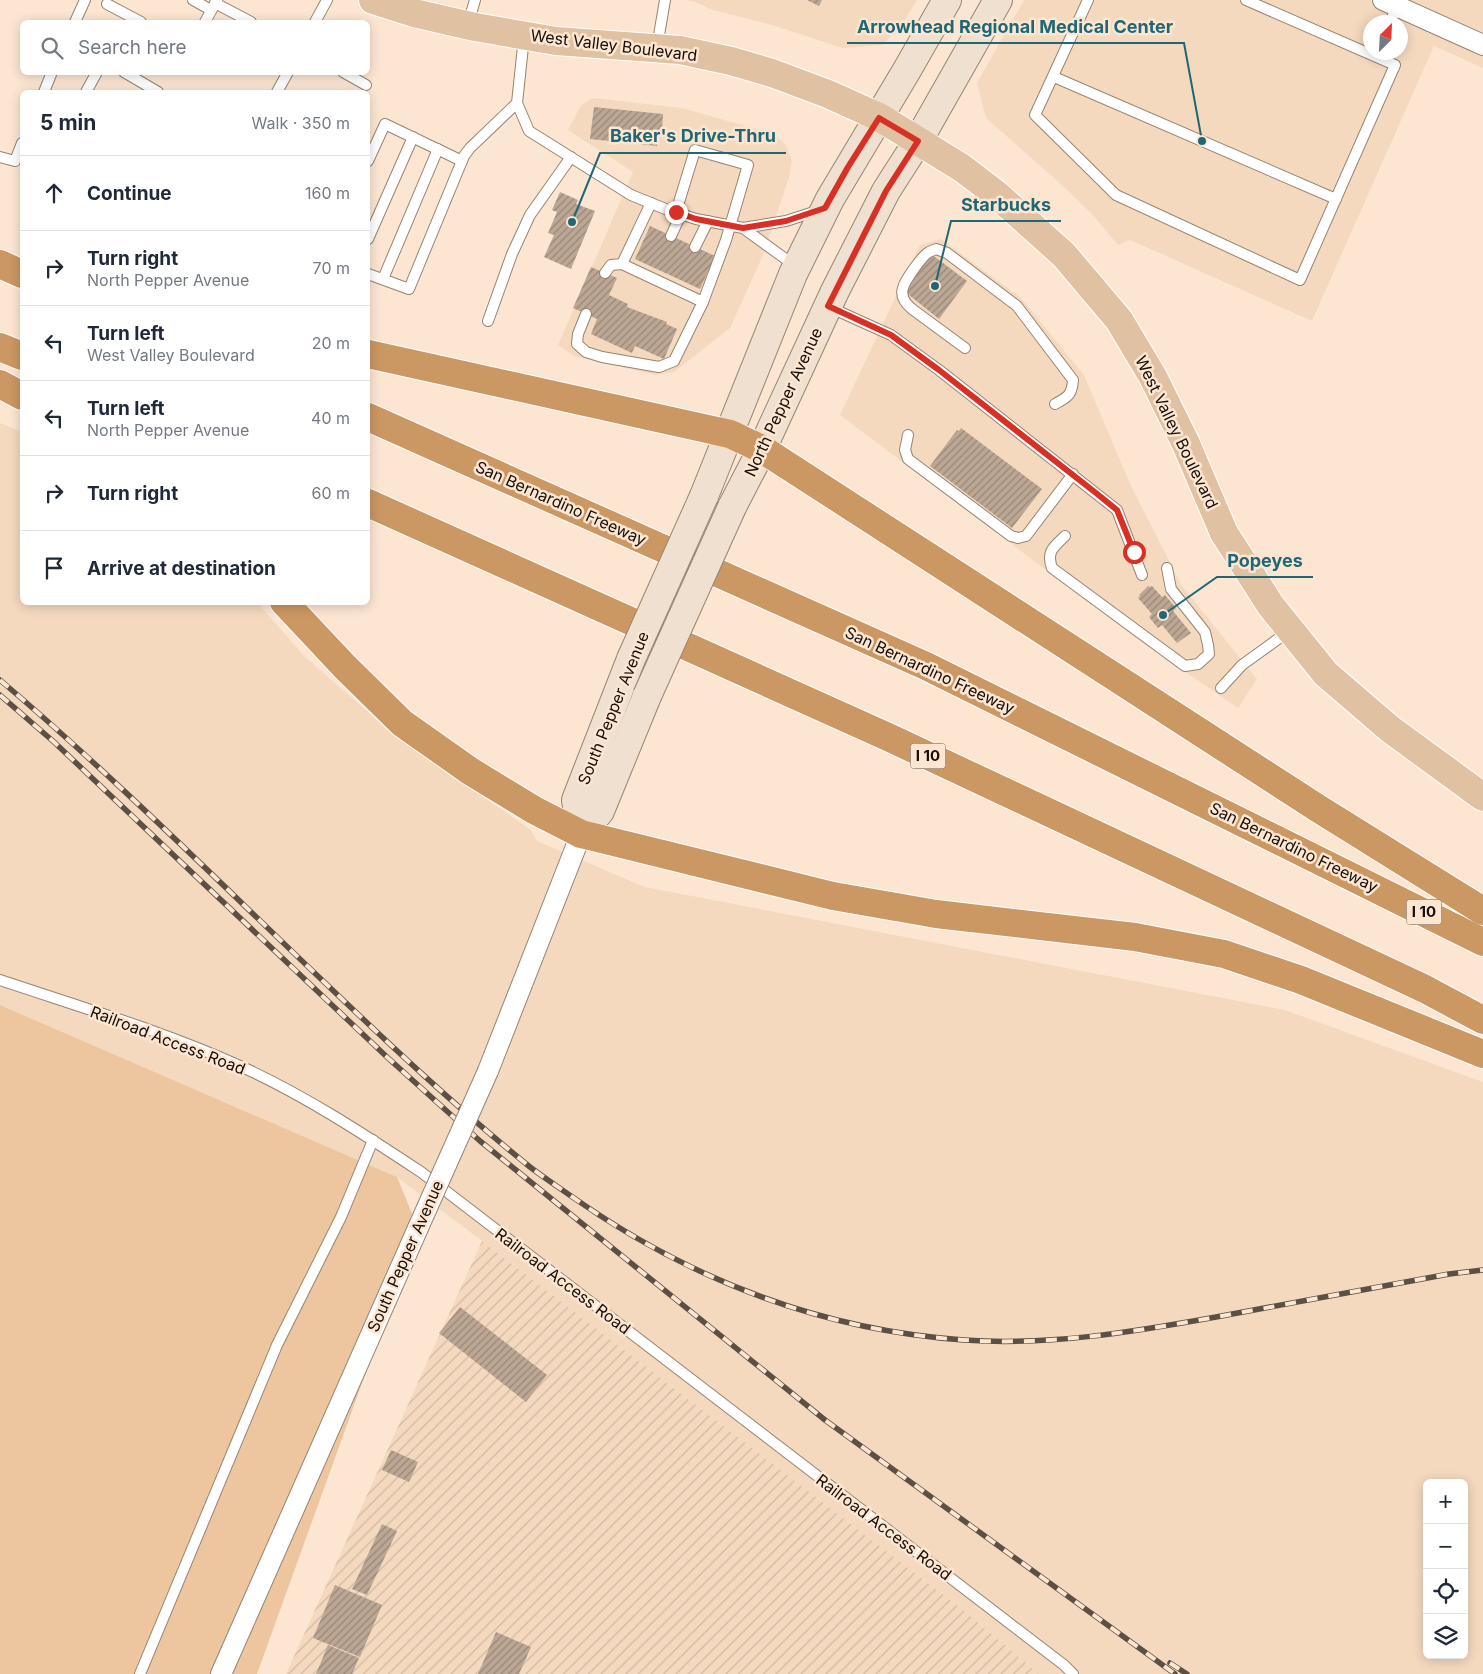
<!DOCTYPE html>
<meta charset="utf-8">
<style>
body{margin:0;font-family:Inter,sans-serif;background:#f6f6f7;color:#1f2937}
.controls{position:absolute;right:15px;bottom:15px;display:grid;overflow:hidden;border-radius:8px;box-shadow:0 2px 12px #0003}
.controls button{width:45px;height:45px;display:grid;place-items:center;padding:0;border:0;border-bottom:1px solid #e0e1e3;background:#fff;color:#1f2937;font:25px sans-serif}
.compass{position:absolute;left:1363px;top:15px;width:45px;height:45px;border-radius:50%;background:#fff;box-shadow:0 2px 12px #0003;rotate:24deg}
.stop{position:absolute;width:15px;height:15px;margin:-11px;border:4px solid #d93025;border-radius:50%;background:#fff}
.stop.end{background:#d93025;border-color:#fff;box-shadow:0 1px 5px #0008}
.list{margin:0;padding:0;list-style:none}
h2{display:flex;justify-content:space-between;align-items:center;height:65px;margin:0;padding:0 20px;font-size:21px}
h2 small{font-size:16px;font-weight:400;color:#747a83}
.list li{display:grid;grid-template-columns:32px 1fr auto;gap:15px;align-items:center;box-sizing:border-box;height:75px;padding:0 20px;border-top:1px solid #e0e1e3}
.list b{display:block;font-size:19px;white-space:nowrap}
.list p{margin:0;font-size:16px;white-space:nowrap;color:#747a83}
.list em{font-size:16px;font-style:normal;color:#747a83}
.icon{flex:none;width:28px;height:28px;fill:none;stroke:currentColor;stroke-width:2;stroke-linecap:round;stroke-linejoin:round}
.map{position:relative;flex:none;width:1483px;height:1674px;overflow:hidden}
.search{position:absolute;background:#fff;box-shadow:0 2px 12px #0003;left:20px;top:20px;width:350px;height:55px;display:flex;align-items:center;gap:12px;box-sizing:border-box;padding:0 18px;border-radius:8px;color:#747a83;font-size:19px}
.panel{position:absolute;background:#fff;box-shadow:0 2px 12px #0003;left:20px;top:90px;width:350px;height:515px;border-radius:8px}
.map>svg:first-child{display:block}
</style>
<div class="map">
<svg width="1483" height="1674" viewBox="0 0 1483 1674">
<defs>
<pattern id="industrial-furrows" width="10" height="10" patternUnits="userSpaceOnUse" patternTransform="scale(1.25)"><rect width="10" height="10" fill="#f4d9bf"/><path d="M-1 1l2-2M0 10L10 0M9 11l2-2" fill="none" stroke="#d0b9a3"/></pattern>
<pattern id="building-hatch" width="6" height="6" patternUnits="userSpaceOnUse" patternTransform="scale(1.25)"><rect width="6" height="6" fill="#bca794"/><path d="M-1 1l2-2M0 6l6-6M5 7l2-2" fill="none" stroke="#988677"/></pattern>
</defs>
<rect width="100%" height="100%" fill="#fce6d2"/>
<g fill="#f4d9bf" fill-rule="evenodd">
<polygon points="686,0 917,0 903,23 883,45 842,48 775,26 710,9 695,2"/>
<path d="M1024 0H1483V68L1434 46 1312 321 1130 240 1118 245 1091 213 1064 187 986 118 977 83ZM1370 22H1400V52H1370Z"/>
<polygon points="593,98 682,108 774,134 786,145 792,161 789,178 763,255 730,328 674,372 655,375 574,356 558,345 633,172 568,130 581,105"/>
<polygon points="941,239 1021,298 1084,375 1130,484 1182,586 1257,679 1238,708 1136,638 840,415 920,245"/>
<path d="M0 423 22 432V602L258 603 304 656 400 740 531 830 537 841 645 887 1285 1010 1483 1082V1674H1039L963 1610 482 1241 397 1177 0 1005ZM1427 1483H1464V1655H1427Z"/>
</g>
<polygon fill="url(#industrial-furrows)" points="482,1241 963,1610 1039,1674 286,1674"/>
<polygon fill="#edc59e" points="0,1005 397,1177 418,1228 257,1674 0,1674"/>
<g fill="url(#building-hatch)">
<polygon points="807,0 822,0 819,6"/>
<polygon points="594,107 663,114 662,130 659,131 657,146 590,139"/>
<polygon points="560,192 578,200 576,204 595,211 571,269 544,257 554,235 548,233 557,212 552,210"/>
<polygon points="650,226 715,256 700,289 635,259"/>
<polygon points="931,254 967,281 939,319 904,291"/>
<polygon points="591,267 617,278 609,295 628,304 627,307 667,322 666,324 677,329 664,359 635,346 632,353 591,334 597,319 573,308"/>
<polygon points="961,428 1042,489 1012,528 930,466 957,430 959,431"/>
<polygon points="1148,586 1150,587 1152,586 1162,597 1165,595 1176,608 1173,611 1191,633 1177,643 1162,625 1158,628 1149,617 1152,614 1138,598 1140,596 1139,595"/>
<polygon points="460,1307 547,1375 526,1402 439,1333"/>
<polygon points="391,1450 418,1462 409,1482 382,1470"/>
<polygon points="382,1524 397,1531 367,1595 352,1589"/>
<polygon points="335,1585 382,1605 360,1657 313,1638"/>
<polygon points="496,1632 531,1647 519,1674 478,1674"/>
<polygon points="328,1645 359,1658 352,1674 316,1674"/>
</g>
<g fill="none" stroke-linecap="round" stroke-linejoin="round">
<g stroke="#978471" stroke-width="12">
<g id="lane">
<polyline points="193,0 211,10"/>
<polyline points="1088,0 1035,115 1116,195 1300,280 1395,65 1246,0"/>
<polyline points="215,3 251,22"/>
<polyline points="107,4 141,22"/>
<polyline points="75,22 85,0"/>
<polyline points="205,22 217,0"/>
<polyline points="315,22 327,0"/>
<polyline points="1390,22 1399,3"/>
<polyline points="468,24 475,0"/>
<polyline points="524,37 517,103 529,131 631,195 668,210 696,219 743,228 786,221 820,210"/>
<polyline points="657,47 665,0"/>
<polyline points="124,72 158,92"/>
<polyline points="343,72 366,85"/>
<polyline points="1054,77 1336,199"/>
<polyline points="44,92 52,72"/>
<polyline points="86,92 97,72"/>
<polyline points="277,92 288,72"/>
<polyline points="0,157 15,161 22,143"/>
<polyline points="368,161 385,124 462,161"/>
<polyline points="651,203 622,264 703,302 726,240 748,165 695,150 676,212"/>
<polyline points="743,228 787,260 791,269"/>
<polyline points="671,236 681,214"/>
<polyline points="368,239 413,137"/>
<polyline points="695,247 708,221"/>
<polyline points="605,273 611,265 622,264"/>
<polyline points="368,274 409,289 464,156 470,148 517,103"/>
<polyline points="383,279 438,149"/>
<polyline points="829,307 891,335 939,370 1117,510 1142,575"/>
<polyline points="586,314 578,334 577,344 586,352 602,357 659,367 674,361 703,302"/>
<polyline points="488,321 512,254 530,215 571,157"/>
<path d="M965 348 912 309C906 304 900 297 903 288 905 280 922 256 929 252 931 251 934 250 936 249L947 253 1017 306 1073 380C1072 395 1068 397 1055 404"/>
<polyline points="908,435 905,450 908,459 1011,536 1018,538 1026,536 1073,474"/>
<path d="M1065 536C1054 547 1046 551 1052 568L1185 666 1198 664 1209 654 1208 645 1205 632 1171 589 1167 568"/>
<polyline points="1221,688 1242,665 1289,631"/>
<path d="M0 980C80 1007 163 1031 240 1066 304 1095 362 1133 421 1172L1064 1665 1073 1674"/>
<polyline points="140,1674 277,1345 341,1217 373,1140"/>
</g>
</g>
<g stroke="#978471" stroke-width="22">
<g id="street">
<polyline points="1383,0 1483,45"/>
<polyline points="488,1071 581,834"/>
<polyline points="221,1674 418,1228"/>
</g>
</g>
<g stroke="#978471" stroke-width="30">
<g id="secondary">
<polyline points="704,496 793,274 830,199 907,70 947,0"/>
<polyline points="732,507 762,449 835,291 886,191 918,141 998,0"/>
<polyline points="581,834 576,800 631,659"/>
<polyline points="581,834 600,811 647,696"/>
</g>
</g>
<g stroke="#fff" stroke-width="30">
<polyline id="primary" points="373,0 414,13 475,27 556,41 680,50 731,61 772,73 828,94 879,117 962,168 996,194 1064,255 1119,320 1153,377 1186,444 1224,533 1271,606 1326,674 1390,729 1483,797"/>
</g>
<g stroke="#fff" stroke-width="30">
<g id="highway">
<polyline points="0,264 22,274"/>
<polyline points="0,347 22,356"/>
<polyline points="368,354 730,434 762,449 1319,809 1483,911"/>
<polyline points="0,384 22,396"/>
<polyline points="368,417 926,666 1483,942"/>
<polyline points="368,503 888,737 1425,989 1483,1020"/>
<polyline points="284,602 345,667 402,723 470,771 534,810 581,834 833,896 936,914 1135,937 1224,954 1301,980 1483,1054"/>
</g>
</g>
<use href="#lane" stroke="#fff" stroke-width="10"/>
<use href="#street" stroke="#fff" stroke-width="20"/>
<use href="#secondary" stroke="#efe0d0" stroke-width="28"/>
<use href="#primary" stroke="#e0c1a1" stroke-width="28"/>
<use href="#highway" stroke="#cb9763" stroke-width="28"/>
<g stroke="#5c5045" stroke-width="5.5">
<g id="rail">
<path d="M0 680C112 775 216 879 322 980 389 1044 457 1108 530 1167 543 1177 557 1186 571 1196 689 1279 819 1330 964 1340 1048 1346 1133 1332 1216 1317 1294 1303 1371 1288 1449 1274L1483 1270"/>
<polyline points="0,695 54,742 388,1058 480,1141 825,1420 1175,1674"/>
<polyline points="1170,1663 1187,1674"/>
</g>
</g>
<use href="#rail" stroke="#fce6d2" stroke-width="4" stroke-dasharray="11" stroke-linecap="butt"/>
<g stroke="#978471" stroke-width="22" stroke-linecap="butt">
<polyline id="street-bridge" points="418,1228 488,1071"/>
</g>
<g stroke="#978471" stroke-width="30" stroke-linecap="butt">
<g id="secondary-bridge">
<polyline points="631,659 704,496"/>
<polyline points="647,696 732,507"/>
</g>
</g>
<use href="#street-bridge" stroke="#fff" stroke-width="20"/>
<use href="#secondary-bridge" stroke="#efe0d0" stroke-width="28"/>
</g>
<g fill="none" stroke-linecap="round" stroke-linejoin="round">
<polyline stroke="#d93025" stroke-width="6" points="676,212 696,219 743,228 786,221 825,208 848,167 879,118 918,141 886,191 828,306 891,335 939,370 1096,493 1117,510 1134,552"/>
</g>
<g text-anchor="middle" stroke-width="5" stroke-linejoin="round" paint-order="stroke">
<g fill="#fce6d2" stroke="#5b5045" stroke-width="1">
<rect x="910.5" y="743.5" width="35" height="25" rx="4"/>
<rect x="1406.5" y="899.5" width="35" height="25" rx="4"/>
</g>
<g font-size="15" font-weight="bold" fill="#160f08">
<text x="928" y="761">I 10</text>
<text x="1424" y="917">I 10</text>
</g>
<g font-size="16" fill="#160f08" stroke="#fce6d2">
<text transform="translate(614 45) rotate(7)" y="6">West Valley Boulevard</text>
<text transform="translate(783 402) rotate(-65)" y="6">North Pepper Avenue</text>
<text transform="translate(1177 432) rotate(64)" y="6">West Valley Boulevard</text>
<text transform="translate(561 503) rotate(24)" y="6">San Bernardino Freeway</text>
<text transform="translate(930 670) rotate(25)" y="6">San Bernardino Freeway</text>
<text transform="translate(613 708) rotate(-68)" y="6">South Pepper Avenue</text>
<text transform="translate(1294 847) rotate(26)" y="6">San Bernardino Freeway</text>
<text transform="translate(168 1040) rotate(21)" y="6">Railroad Access Road</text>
<text transform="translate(405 1256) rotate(-66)" y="6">South Pepper Avenue</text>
<text transform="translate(563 1281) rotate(37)" y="6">Railroad Access Road</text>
<text transform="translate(884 1527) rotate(37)" y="6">Railroad Access Road</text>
</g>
</g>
<path fill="none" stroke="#206776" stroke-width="2" d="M1202 141L1184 43H847M572 222L600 153H786M935 286L951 221H1061M1163 615L1217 577H1313"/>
<g fill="#206776" stroke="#fce6d2" stroke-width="2">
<circle cx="1202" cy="141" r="5"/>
<circle cx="572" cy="222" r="5"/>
<circle cx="935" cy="286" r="5"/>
<circle cx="1163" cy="615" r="5"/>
</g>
<g font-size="18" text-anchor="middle" font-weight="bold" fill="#206776" stroke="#fce6d2" stroke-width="5" stroke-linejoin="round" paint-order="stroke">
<text x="1015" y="33">Arrowhead Regional Medical Center</text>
<text x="693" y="142">Baker's Drive-Thru</text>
<text x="1006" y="211">Starbucks</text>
<text x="1265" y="567">Popeyes</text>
</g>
</svg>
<div class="controls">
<button>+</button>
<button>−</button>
<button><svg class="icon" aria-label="locate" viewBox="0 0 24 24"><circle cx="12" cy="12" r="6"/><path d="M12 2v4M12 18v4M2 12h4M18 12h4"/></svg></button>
<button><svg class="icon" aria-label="layers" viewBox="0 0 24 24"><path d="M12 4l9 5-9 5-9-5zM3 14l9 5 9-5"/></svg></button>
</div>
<svg class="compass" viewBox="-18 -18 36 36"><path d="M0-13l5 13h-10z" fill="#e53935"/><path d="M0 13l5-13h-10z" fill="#747a83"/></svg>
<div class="stop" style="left:1134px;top:552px"></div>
<div class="stop end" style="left:676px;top:212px"></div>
<div class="search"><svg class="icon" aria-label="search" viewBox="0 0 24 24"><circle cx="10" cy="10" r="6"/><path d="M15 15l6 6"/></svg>Search here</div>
<section class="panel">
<h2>5 min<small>Walk · 350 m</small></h2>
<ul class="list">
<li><svg class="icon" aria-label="ahead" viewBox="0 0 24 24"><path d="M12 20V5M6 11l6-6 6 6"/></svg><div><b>Continue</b></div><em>160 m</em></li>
<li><svg class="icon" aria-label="right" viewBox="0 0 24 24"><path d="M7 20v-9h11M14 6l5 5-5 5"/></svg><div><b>Turn right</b><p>North Pepper Avenue</p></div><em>70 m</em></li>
<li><svg class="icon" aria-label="left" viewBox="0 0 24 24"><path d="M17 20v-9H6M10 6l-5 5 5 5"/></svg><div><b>Turn left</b><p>West Valley Boulevard</p></div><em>20 m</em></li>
<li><svg class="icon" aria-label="left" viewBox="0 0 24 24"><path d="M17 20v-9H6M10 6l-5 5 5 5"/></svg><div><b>Turn left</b><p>North Pepper Avenue</p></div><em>40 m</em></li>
<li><svg class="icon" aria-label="right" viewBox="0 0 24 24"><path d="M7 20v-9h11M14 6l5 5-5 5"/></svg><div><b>Turn right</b></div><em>60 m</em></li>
<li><svg class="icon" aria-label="arrive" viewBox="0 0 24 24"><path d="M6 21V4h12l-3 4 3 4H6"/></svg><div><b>Arrive at destination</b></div></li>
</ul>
</section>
</div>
